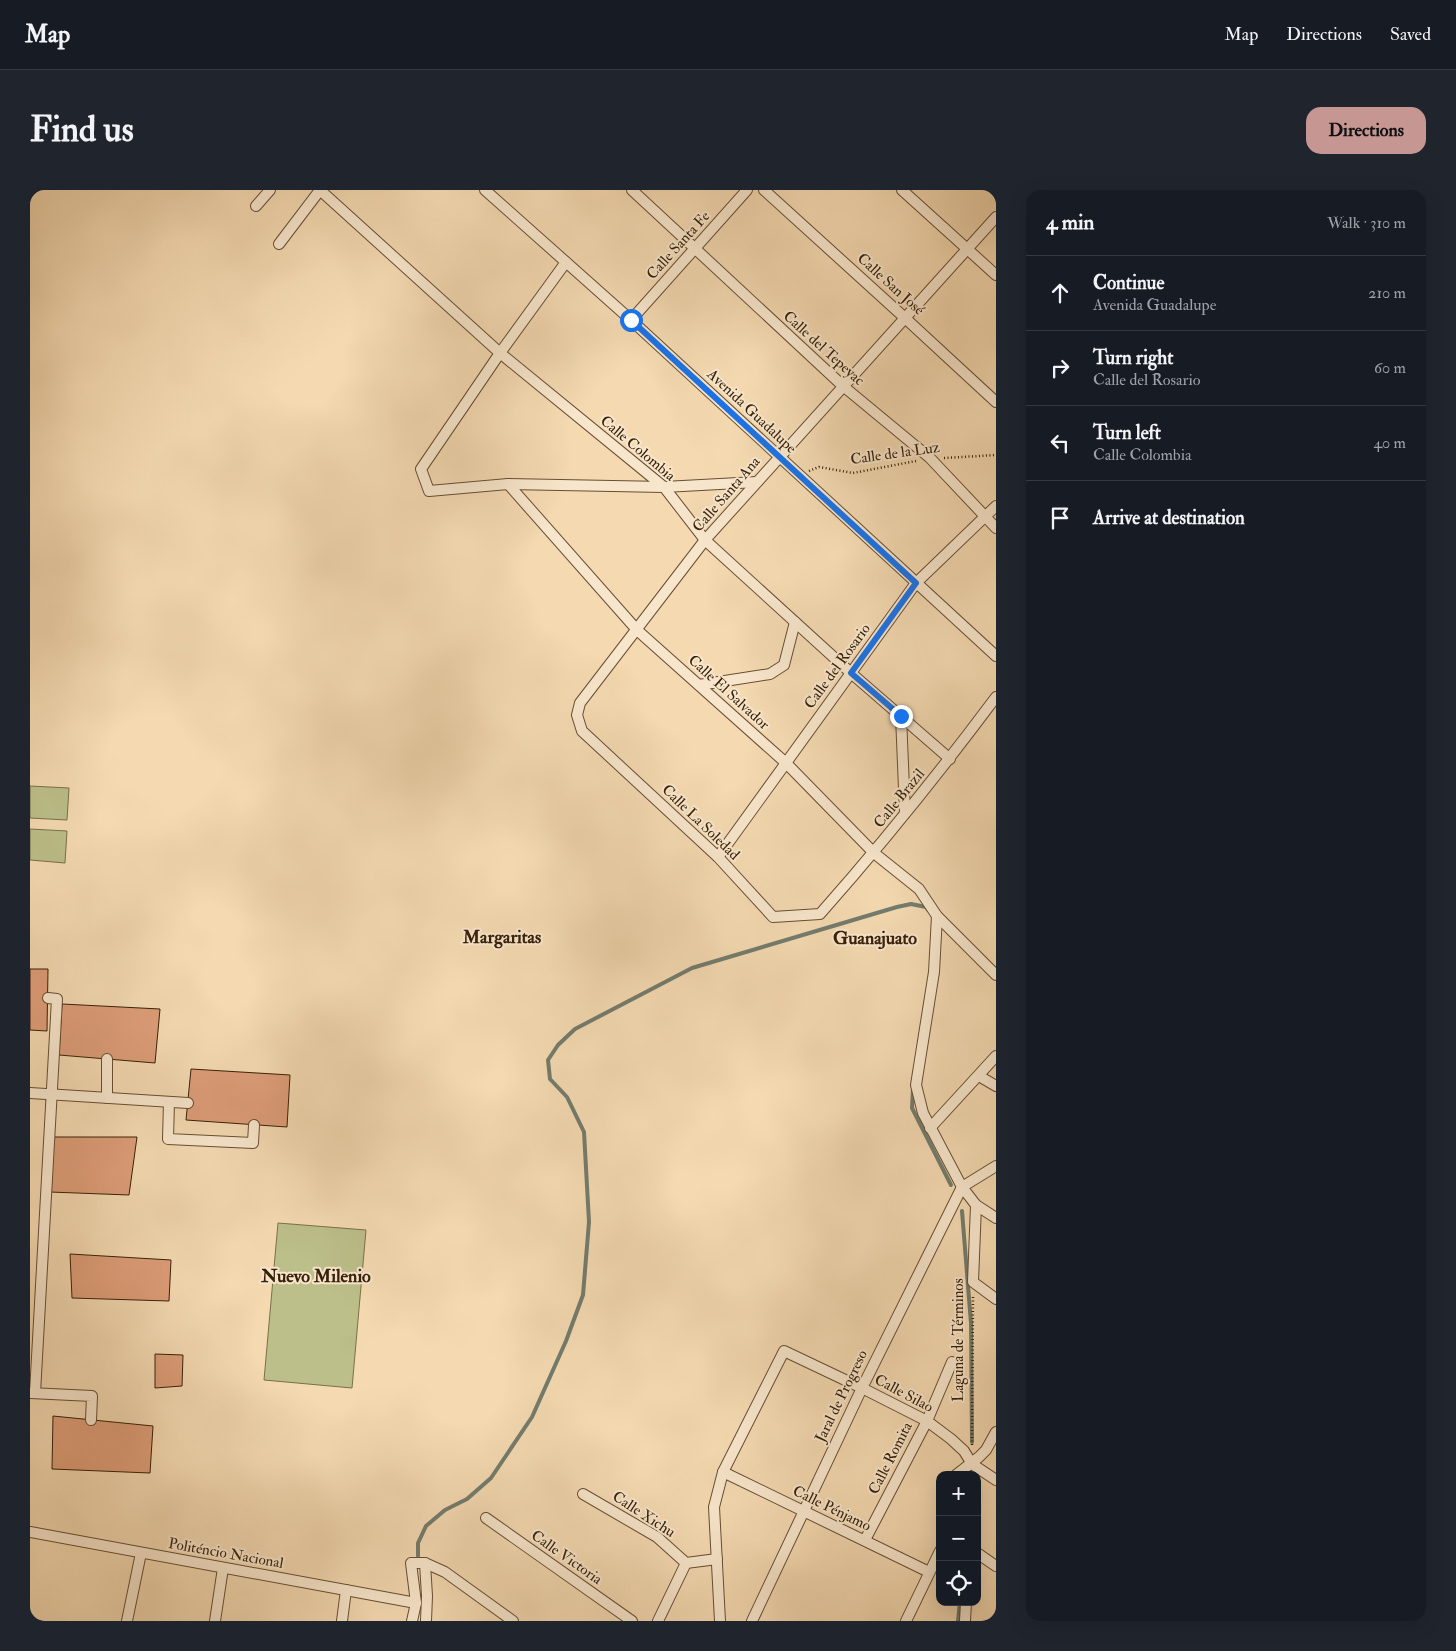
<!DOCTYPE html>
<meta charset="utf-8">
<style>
body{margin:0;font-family:"IM FELL Double Pica",serif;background:#20242c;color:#f1f3f6}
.controls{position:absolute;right:15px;bottom:15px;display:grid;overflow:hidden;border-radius:10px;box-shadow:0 5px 20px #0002}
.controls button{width:45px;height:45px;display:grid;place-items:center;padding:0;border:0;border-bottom:1px solid #363941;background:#171b24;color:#f1f3f6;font:25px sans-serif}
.stop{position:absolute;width:15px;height:15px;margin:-11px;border:4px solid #1a73e8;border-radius:50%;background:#fff}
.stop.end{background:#1a73e8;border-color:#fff;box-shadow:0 1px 5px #0008}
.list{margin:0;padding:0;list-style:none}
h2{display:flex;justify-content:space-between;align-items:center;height:65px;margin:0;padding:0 20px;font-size:21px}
h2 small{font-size:16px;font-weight:400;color:#9ea1a6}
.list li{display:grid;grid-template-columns:32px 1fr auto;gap:15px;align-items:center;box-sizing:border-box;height:75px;padding:0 20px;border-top:1px solid #363941}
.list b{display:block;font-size:19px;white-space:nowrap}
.list p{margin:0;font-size:16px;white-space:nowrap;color:#9ea1a6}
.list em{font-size:16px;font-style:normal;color:#9ea1a6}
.icon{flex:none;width:28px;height:28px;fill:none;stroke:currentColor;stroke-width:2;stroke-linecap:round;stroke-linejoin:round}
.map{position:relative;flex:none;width:966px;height:1431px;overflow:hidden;border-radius:15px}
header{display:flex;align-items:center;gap:30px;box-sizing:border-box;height:70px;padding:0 25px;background:#171b24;border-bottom:1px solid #363941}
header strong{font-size:24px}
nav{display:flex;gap:28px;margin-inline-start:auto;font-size:18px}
.intro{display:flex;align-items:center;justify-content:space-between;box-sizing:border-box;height:120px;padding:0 30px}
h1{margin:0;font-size:35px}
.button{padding:12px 22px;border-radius:15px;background:#c59692;color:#111;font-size:18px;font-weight:700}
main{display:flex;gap:30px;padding:0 30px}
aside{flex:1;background:#171b24;border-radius:15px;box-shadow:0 5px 20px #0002}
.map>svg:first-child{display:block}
</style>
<header>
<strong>Map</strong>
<nav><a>Map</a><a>Directions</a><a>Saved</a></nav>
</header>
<div class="intro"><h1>Find us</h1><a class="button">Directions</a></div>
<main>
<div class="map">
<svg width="966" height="1431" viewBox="0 0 966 1431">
<rect width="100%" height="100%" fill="#f4d9b1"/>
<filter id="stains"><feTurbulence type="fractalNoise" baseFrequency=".004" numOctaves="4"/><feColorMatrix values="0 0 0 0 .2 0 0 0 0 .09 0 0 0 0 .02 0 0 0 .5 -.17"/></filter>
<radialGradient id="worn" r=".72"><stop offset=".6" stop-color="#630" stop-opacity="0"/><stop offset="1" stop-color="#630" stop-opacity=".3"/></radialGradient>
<g fill="#bcbf8a" stroke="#797049">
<polygon points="0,596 39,598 37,630 0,628"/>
<polygon points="0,639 37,641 35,673 0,670"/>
<polygon points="248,1033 336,1040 322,1198 234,1190"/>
</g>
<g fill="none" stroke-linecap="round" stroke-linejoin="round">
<g stroke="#737c6d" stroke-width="4">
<polyline points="883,899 882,918 921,995"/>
<polyline points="932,1021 941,1133 942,1252"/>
<polyline points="939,1285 939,1284"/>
<polyline points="388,1366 388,1353 396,1336 415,1320 437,1309 461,1288 502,1227 536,1151 553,1105 559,1032 554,942 537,907 520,889 518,870 528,855 545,839 662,778 867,717 881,714 896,717 898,720"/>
<polyline points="928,1431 930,1412"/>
</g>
</g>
<g fill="#dd9d78" stroke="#362008">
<polygon points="0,779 18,779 17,841 0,840"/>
<polygon points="32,814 130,819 125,873 29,865"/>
<polygon points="161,879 260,885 257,937 156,930"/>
<polygon points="22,947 107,947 99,1005 20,1002"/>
<polygon points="40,1064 141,1070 139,1111 42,1108"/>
<polygon points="125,1164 153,1165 152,1196 125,1198"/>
<polygon points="23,1226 123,1236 120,1283 22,1279"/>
</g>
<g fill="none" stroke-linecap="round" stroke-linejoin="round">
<g stroke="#664e32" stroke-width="12">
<g id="street">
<polyline points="290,0 470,163 634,297 675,350 821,483 920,569"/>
<polyline points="455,0 601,130 966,466"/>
<polyline points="602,0 813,196 900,268 966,338"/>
<polyline points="734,0 875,128 966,212"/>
<polyline points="872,0 966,85"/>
<polyline points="226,16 240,0"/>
<path d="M966 27 675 350 550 513 547 525 552 541 688 667 743 727 790 724C852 654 910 582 966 507"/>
<polyline points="249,54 290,0"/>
<polyline points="536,72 470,163 391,279 399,301 478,294 634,297 727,292"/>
<polyline points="601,130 717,0"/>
<polyline points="478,294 607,440 756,573 844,663 889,699 907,726 966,785"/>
<polyline points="669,495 740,484 754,475 765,432"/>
<polyline points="871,526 875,623"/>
<polyline points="688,667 886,393 966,316"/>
<polyline points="907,726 904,782 886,895 893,923 932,997 946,1015 966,1028"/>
<polyline points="949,886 966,896"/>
<polyline points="0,903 158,913"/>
<polyline points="77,908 77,869"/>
<polyline points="139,912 138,949 223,953 224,935"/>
<polyline points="900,938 966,866"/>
<polyline points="932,997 966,976"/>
<polyline points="946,1015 943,1092 966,1109"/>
<polyline points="0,1203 62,1206 61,1230"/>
<polyline points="5,1203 27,809 18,808"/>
<polyline points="693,1282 899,1382"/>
<polyline points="926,1285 949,1267 956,1260 966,1242"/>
<polyline points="553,1304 627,1347 656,1373 687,1369"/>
<polyline points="456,1328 602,1431"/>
<polyline points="0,1342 386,1413"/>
<polyline points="835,1350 897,1231 922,1172"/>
<polyline points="947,1363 966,1376"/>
<polyline points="395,1373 397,1406 396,1431"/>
<polyline points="97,1431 111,1363"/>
<polyline points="185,1431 193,1378"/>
<polyline points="312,1431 316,1400"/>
<polyline points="382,1431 386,1413 381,1373 395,1373 415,1382 483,1431"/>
<polyline points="628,1431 656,1373"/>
<polyline points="690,1431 684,1317 693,1282 754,1161 832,1198 897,1231 921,1249 934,1261 942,1274 966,1290"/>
<polyline points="722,1431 832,1198 932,997"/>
<polyline points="876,1431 910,1361"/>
<polyline points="935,1431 936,1412"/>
</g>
</g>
<g stroke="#362008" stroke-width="2.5" stroke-dasharray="1 2.5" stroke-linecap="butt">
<polyline points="914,268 966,265"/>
<polyline points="779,281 789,277 823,283 886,271"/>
<polyline points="942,1255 943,1106"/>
</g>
<use href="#street" stroke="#f8e6cc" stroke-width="10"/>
</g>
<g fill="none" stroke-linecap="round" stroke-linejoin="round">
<polyline stroke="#1a73e8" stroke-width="6" points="601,130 886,393 821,483 871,526"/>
</g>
<g text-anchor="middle" stroke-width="4" stroke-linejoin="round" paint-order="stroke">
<g font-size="15" fill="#362008" stroke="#f8e6cc">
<text transform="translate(648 55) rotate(-48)" y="5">Calle Santa Fe</text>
<text transform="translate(861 94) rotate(42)" y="5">Calle San José</text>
<text transform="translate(794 158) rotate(42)" y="5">Calle del Tepeyac</text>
<text transform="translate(722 221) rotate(43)" y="5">Avenida Guadalupe</text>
<text transform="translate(608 258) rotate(40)" y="5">Calle Colombia</text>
<text transform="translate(865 263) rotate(-8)" y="5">Calle de la Luz</text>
<text transform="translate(696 304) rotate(-49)" y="5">Calle Santa Ana</text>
<text transform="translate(807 476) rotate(-54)" y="5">Calle del Rosario</text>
<text transform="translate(699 502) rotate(42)" y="5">Calle El Salvador</text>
<text transform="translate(869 608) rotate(-51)" y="5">Calle Brazil</text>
<text transform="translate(671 632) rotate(44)" y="5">Calle La Soledad</text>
<text transform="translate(928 1150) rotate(-90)" y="5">Laguna de Términos</text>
<text transform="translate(874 1203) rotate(28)" y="5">Calle Silao</text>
<text transform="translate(811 1206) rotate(-64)" y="5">Jaral de Progreso</text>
<text transform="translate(860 1268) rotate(-63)" y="5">Calle Romita</text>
<text transform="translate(802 1318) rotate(26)" y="5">Calle Pénjamo</text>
<text transform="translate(614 1324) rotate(33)" y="5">Calle Xichu</text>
<text transform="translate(196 1363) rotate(10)" y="5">Politéncio Nacional</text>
<text transform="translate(537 1367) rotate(35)" y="5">Calle Victoria</text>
</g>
<g font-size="18" font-weight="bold" fill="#362008" stroke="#f8e6cc">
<text x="472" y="753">Margaritas</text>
<text x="845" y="754">Guanajuato</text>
<text x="286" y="1092">Nuevo Milenio</text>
</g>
</g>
<rect width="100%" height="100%" filter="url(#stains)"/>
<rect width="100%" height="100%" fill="url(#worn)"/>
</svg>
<div class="controls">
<button>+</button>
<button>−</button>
<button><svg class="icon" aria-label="locate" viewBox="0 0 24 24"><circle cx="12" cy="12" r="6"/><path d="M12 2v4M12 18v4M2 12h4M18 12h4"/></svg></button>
</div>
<div class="stop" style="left:601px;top:130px"></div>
<div class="stop end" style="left:871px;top:526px"></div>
</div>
<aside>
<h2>4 min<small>Walk · 310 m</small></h2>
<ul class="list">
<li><svg class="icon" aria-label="ahead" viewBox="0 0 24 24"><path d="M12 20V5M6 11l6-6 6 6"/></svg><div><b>Continue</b><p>Avenida Guadalupe</p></div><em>210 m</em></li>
<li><svg class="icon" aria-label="right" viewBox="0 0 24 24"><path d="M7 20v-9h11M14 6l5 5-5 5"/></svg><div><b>Turn right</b><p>Calle del Rosario</p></div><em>60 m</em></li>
<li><svg class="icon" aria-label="left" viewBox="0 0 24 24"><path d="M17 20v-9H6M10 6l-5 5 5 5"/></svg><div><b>Turn left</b><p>Calle Colombia</p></div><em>40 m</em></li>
<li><svg class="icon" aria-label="arrive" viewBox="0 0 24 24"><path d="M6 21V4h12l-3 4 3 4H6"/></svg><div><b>Arrive at destination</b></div></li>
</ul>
</aside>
</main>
